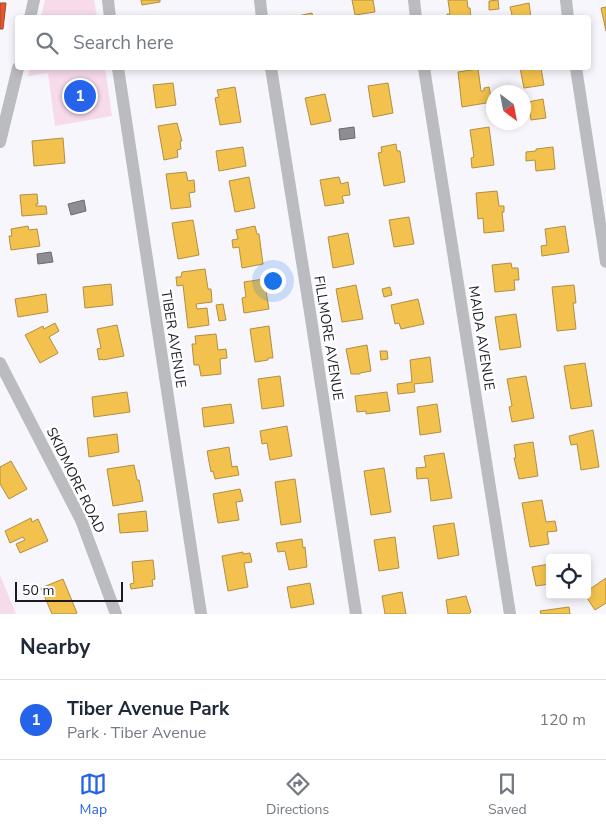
<!DOCTYPE html>
<meta charset="utf-8">
<style>
body{margin:0;font-family:"Nunito Sans",sans-serif;background:#f6f6f7;color:#1f2937}
.controls{position:absolute;right:15px;bottom:15px;display:grid;overflow:hidden;border-radius:5px;box-shadow:0 2px 8px #0003}
.controls button{width:45px;height:45px;display:grid;place-items:center;padding:0;border:0;border-bottom:1px solid #e0e1e3;background:#fff;color:#1f2937;font:25px sans-serif}
.compass{position:absolute;left:486px;top:85px;width:45px;height:45px;border-radius:50%;background:#fff;box-shadow:0 2px 8px #0003;rotate:148deg}
.scale{position:absolute;left:15px;bottom:12px;width:108px;box-sizing:border-box;padding-left:5px;border:2px solid #1b1924;border-top:0;font-size:14px;line-height:18px;white-space:nowrap;color:#1b1924;-webkit-text-stroke:4px #fff;paint-order:stroke}
.you{position:absolute;left:272px;top:280px;width:18px;height:18px;margin:-12px;border:4px solid #fff;border-radius:50%;background:#1a73e8;box-shadow:0 0 0 8px #1a73e833}
.badge{display:grid;place-items:center;width:32px;height:32px;border-radius:50%;background:#2563eb;color:#fff;font-size:16px;font-weight:700}
.pin{position:absolute;translate:-50% -50%;border:2px solid #fff;box-shadow:0 1px 5px #0006}
.list{margin:0;padding:0;list-style:none}
h2{display:flex;justify-content:space-between;align-items:center;height:65px;margin:0;padding:0 20px;font-size:21px}
h2 small{font-size:16px;font-weight:400;color:#747a83}
.list li{display:grid;grid-template-columns:32px 1fr auto;gap:15px;align-items:center;box-sizing:border-box;height:80px;padding:0 20px;border-top:1px solid #e0e1e3}
.list b{display:block;font-size:19px;white-space:nowrap}
.list p{margin:0;font-size:16px;white-space:nowrap;color:#747a83}
.list em{font-size:16px;font-style:normal;color:#747a83}
.icon{flex:none;width:28px;height:28px;fill:none;stroke:currentColor;stroke-width:2;stroke-linecap:round;stroke-linejoin:round}
.map{position:relative;flex:none;width:606px;height:614px;overflow:hidden}
.search{position:absolute;background:#fff;box-shadow:0 2px 8px #0003;left:15px;right:15px;top:15px;height:55px;display:flex;align-items:center;gap:12px;box-sizing:border-box;padding:0 18px;border-radius:5px;color:#747a83;font-size:19px}
.sheet{height:145px;background:#fff}
nav{display:flex;justify-content:space-around;align-items:center;box-sizing:border-box;height:70px;border-top:1px solid #e0e1e3;background:#fff;font-size:14px;color:#747a83}
nav a{display:grid;justify-items:center;gap:2px}
nav .on{color:#2563eb}
.map>svg:first-child{display:block}
</style>
<div class="map">
<svg width="606" height="614" viewBox="0 0 606 614">
<rect width="100%" height="100%" fill="#f6f6fc"/>
<g fill="#f7dbeb">
<polygon points="45,0 94,0 97,17 41,17"/>
<polygon points="30,68 105,68 112,116 55,126 48,73 28,76"/>
<polygon points="0,575 16,614 0,614"/>
</g>
<g fill="#f2c14e" stroke="#b28f41">
<polygon points="141,0 160,0 160,2 142,5"/>
<polygon points="352,0 373,0 375,12 355,15"/>
<polygon points="448,0 467,0 468,8 470,8 471,18 445,18 447,17 447,14 450,14"/>
<polygon points="498,0 499,9 489,10 489,1"/>
<polygon points="529,3 531,18 501,18 512,15 510,7"/>
<polygon points="606,7 606,31 601,8"/>
<polygon points="312,13 313,18 293,18 293,17"/>
<polygon points="520,68 541,68 544,85 524,88"/>
<polygon points="478,69 481,91 484,91 484,88 489,87 492,102 462,107 458,72"/>
<polygon points="173,83 176,105 156,108 153,85"/>
<polygon points="388,83 393,113 373,117 368,86"/>
<polygon points="235,87 241,122 220,125 215,98 219,97 217,90"/>
<polygon points="325,94 331,121 311,125 305,98"/>
<polygon points="543,99 546,118 531,120 528,102"/>
<polygon points="177,123 182,141 180,141 181,149 177,150 178,157 164,160 158,126"/>
<polygon points="489,127 494,165 472,168 471,158 474,157 470,130"/>
<polygon points="63,138 65,163 34,166 32,141"/>
<polygon points="396,144 397,151 400,151 405,182 384,186 378,153 382,152 381,147"/>
<polygon points="243,147 246,166 219,171 216,151"/>
<polygon points="553,147 555,169 536,171 535,160 526,161 526,152 536,151 536,149"/>
<polygon points="186,172 188,181 194,180 195,192 189,193 191,207 171,209 166,174"/>
<polygon points="249,177 255,208 235,212 229,181"/>
<polygon points="339,177 341,184 348,182 350,195 342,196 344,203 325,206 320,180"/>
<polygon points="497,191 499,206 504,206 504,212 502,212 504,231 484,233 483,218 478,219 476,193"/>
<polygon points="37,194 38,204 36,204 36,206 46,206 47,214 22,216 20,195"/>
<polygon points="409,217 414,244 394,247 389,220"/>
<polygon points="193,220 199,255 178,259 172,223"/>
<polygon points="28,226 29,230 37,229 40,246 11,250 9,236 12,236 11,229"/>
<polygon points="255,226 257,234 259,234 263,264 242,268 239,247 233,248 232,240 238,239 236,230"/>
<polygon points="565,226 569,252 542,256 541,246 547,245 545,229"/>
<polygon points="348,233 354,264 333,268 328,237"/>
<polygon points="511,263 512,268 518,268 519,280 514,280 515,290 495,292 492,265"/>
<polygon points="205,269 208,289 211,289 212,302 196,304 197,309 207,308 209,325 188,328 183,285 177,286 176,277 181,277 182,272"/>
<polygon points="264,279 269,309 244,313 242,298 246,297 244,282"/>
<polygon points="111,284 113,305 85,308 83,287"/>
<polygon points="356,285 363,319 342,322 336,289"/>
<polygon points="574,285 576,303 573,303 576,329 557,331 552,287"/>
<polygon points="390,287 392,295 384,297 382,289"/>
<polygon points="46,294 48,312 18,317 15,299"/>
<polygon points="418,299 424,324 401,329 399,323 395,324 391,305"/>
<polygon points="223,304 226,320 219,321 216,305"/>
<polygon points="516,314 521,347 500,350 495,317"/>
<polygon points="55,323 59,331 49,337 58,353 40,363 25,335 43,326 44,329"/>
<polygon points="117,325 124,356 103,360 102,359 99,360 97,349 101,348 97,329"/>
<polygon points="269,326 273,358 268,358 268,360 255,362 250,329"/>
<polygon points="216,334 218,350 226,349 227,358 220,359 221,374 201,376 199,365 194,365 192,344 196,344 195,336"/>
<polygon points="367,345 371,371 360,373 360,374 351,374 346,349"/>
<polygon points="380,351 387,351 388,359 381,360"/>
<polygon points="430,357 433,382 414,384 415,392 398,394 397,384 412,382 410,360"/>
<polygon points="585,363 592,406 571,409 564,366"/>
<polygon points="280,376 284,406 262,409 258,379"/>
<polygon points="526,376 534,418 512,422 509,407 512,406 507,379"/>
<polygon points="127,392 130,412 94,417 92,397"/>
<polygon points="387,392 390,411 366,414 366,411 357,412 355,396"/>
<polygon points="231,404 234,423 204,427 202,408"/>
<polygon points="437,404 441,432 420,435 417,407"/>
<polygon points="287,426 292,456 270,460 267,443 262,444 260,431"/>
<polygon points="593,430 599,467 581,470 577,444 571,445 569,436"/>
<polygon points="117,434 119,452 89,457 87,438"/>
<polygon points="533,442 538,476 519,479 514,458 516,458 514,445"/>
<polygon points="229,447 232,467 237,466 239,475 215,479 213,471 211,472 207,451"/>
<polygon points="444,453 452,498 431,501 428,478 417,479 416,468 426,467 424,456"/>
<polygon points="11,461 27,489 9,499 0,484 0,467"/>
<polygon points="134,465 137,480 139,480 143,501 113,506 107,469"/>
<polygon points="384,468 391,512 371,515 364,471"/>
<polygon points="295,479 301,522 281,525 275,482"/>
<polygon points="240,489 243,501 236,502 239,520 218,523 213,494"/>
<polygon points="542,500 546,522 555,521 557,531 547,532 549,544 530,547 522,503"/>
<polygon points="146,511 148,531 120,533 118,514"/>
<polygon points="31,518 32,522 38,519 48,541 20,553 16,544 25,540 23,537 10,543 5,531"/>
<polygon points="454,523 459,555 438,559 433,526"/>
<polygon points="395,537 399,568 379,571 374,540"/>
<polygon points="302,539 303,548 305,547 307,567 289,570 285,551 278,552 276,543"/>
<polygon points="243,552 243,554 250,553 252,562 244,563 248,587 228,591 222,556"/>
<polygon points="153,560 155,579 152,580 153,586 131,589 130,584 134,583 132,562"/>
<polygon points="550,564 550,584 536,586 532,567"/>
<polygon points="606,578 606,603 595,610 585,595 587,595 587,591"/>
<polygon points="63,579 77,613 75,614 52,614 41,588"/>
<polygon points="310,583 314,604 291,608 287,587"/>
<polygon points="402,592 406,614 385,614 382,596"/>
<polygon points="466,596 471,612 469,614 448,614 446,600"/>
<polygon points="569,607 570,614 541,614 540,611"/>
</g>
<polygon fill="#e4572e" stroke="#a8442b" points="0,3 6,3 3,29 0,29"/>
<g fill="#8d8d92" stroke="#6b6a71">
<polygon points="354,127 355,138 340,140 339,129"/>
<polygon points="84,200 86,211 71,215 68,204"/>
<polygon points="51,252 53,262 38,264 37,254"/>
</g>
<g fill="none" stroke-linecap="round" stroke-linejoin="round">
<g stroke="#babcc0" stroke-width="12">
<polyline points="108,0 110,18"/>
<polyline points="260,0 262,18"/>
<polyline points="414,0 416,18"/>
<polyline points="566,0 568,18"/>
<polyline points="30,18 34,0"/>
<polyline points="118,68 201,614"/>
<polyline points="271,68 310,312 356,614"/>
<polyline points="424,68 510,614"/>
<polyline points="576,68 606,262"/>
<polyline points="0,142 18,68"/>
<polyline points="0,363 81,520 116,614"/>
</g>
</g>
<g text-anchor="middle" stroke-width="5" stroke-linejoin="round" paint-order="stroke">
<g font-size="14" fill="#1b1924" stroke="#fff">
<text transform="translate(329 338) rotate(81)" y="5">FILLMORE AVENUE</text>
<text transform="translate(482 338) rotate(81)" y="5">MAIDA AVENUE</text>
<text transform="translate(174 339) rotate(81)" y="5">TIBER AVENUE</text>
<text transform="translate(76 480) rotate(64)" y="5">SKIDMORE ROAD</text>
</g>
</g>
</svg>
<div class="controls">
<button><svg class="icon" aria-label="locate" viewBox="0 0 24 24"><circle cx="12" cy="12" r="6"/><path d="M12 2v4M12 18v4M2 12h4M18 12h4"/></svg></button>
</div>
<svg class="compass" viewBox="-18 -18 36 36"><path d="M0-13l5 13h-10z" fill="#e53935"/><path d="M0 13l5-13h-10z" fill="#747a83"/></svg>
<div class="scale">50 m</div>
<div class="you"></div>
<div class="pin badge" style="left:80px;top:96px">1</div>
<div class="search"><svg class="icon" aria-label="search" viewBox="0 0 24 24"><circle cx="10" cy="10" r="6"/><path d="M15 15l6 6"/></svg>Search here</div>
</div>
<section class="sheet">
<h2>Nearby<small></small></h2>
<ul class="list">
<li><span class="badge">1</span><div><b>Tiber Avenue Park</b><p>Park · Tiber Avenue</p></div><em>120 m</em></li>
</ul>
</section>
<nav>
<a class="on"><svg class="icon" aria-label="map" viewBox="0 0 24 24"><path d="M3 6l6-2 6 2 6-2v14l-6 2-6-2-6 2zM9 4v14M15 6v14"/></svg>Map</a>
<a><svg class="icon" aria-label="directions" viewBox="0 0 24 24"><path d="M12 3l9 9-9 9-9-9zM9 14v-3h6M13 9l2 2-2 2"/></svg>Directions</a>
<a><svg class="icon" aria-label="saved" viewBox="0 0 24 24"><path d="M7 4h10v16l-5-4-5 4z"/></svg>Saved</a>
</nav>
